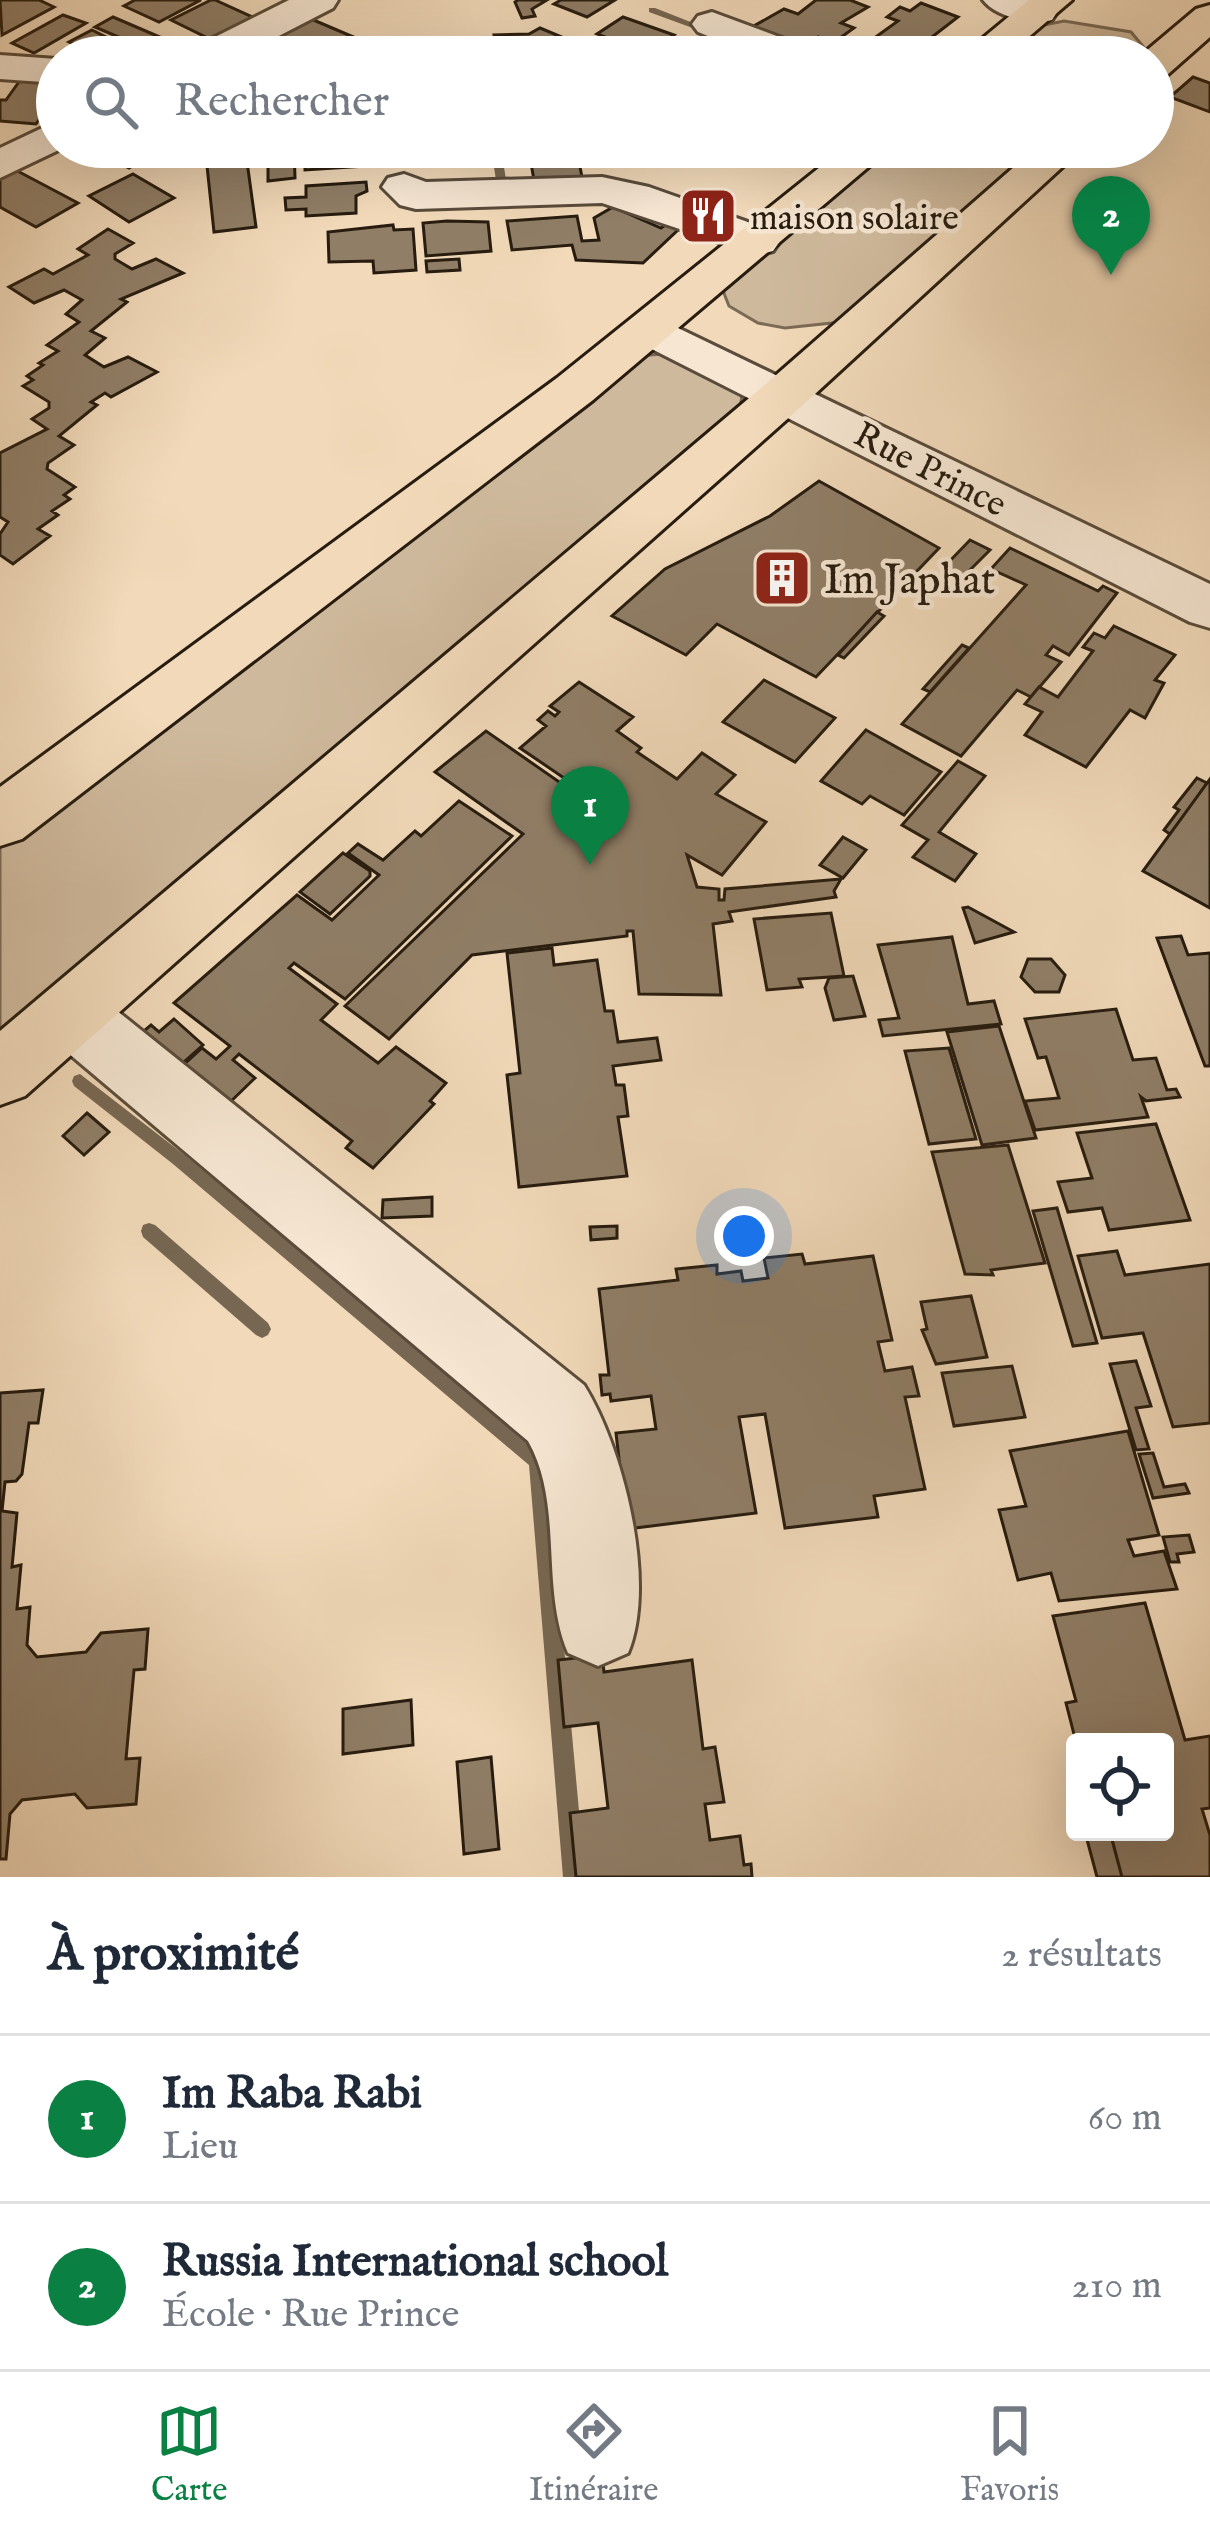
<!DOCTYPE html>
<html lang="fr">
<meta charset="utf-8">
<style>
body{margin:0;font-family:"IM FELL English",serif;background:#f2f2f3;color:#1f2937}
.controls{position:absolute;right:36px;bottom:36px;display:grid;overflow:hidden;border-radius:12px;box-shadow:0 12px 48px #0002}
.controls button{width:108px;height:108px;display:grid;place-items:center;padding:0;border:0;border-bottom:3px solid #e0e1e3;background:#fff;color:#1f2937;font:60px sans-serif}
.you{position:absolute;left:744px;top:1236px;width:42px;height:42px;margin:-30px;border:9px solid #fff;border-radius:50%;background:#1a73e8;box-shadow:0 0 0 18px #1a73e833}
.badge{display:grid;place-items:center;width:78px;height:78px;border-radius:50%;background:#0b8043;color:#fff;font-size:39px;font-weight:700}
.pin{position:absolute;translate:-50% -99px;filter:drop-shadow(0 3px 6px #0008)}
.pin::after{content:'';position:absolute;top:63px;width:42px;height:36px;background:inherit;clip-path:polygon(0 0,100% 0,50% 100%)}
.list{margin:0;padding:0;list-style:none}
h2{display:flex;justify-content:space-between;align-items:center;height:156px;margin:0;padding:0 48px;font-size:51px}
h2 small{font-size:39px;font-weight:400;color:#747a83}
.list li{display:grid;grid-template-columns:78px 1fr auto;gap:36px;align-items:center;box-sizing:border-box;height:168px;padding:0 48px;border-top:3px solid #e0e1e3}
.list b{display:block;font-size:45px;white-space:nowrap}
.list p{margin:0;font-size:39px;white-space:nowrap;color:#747a83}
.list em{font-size:39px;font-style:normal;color:#747a83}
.icon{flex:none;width:66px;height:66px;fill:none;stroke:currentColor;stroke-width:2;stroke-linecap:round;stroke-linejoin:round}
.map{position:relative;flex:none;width:1210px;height:1877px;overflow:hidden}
.search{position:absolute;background:#fff;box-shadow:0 12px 48px #0002;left:36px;right:36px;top:36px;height:132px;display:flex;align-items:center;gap:30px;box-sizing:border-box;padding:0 42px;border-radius:66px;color:#747a83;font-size:45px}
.sheet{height:492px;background:#fff}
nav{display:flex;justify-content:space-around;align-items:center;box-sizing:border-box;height:168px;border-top:3px solid #e0e1e3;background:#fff;font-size:33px;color:#747a83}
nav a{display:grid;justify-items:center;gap:6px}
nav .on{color:#0b8043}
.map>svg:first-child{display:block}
</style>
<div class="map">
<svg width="1210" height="1877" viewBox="0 0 1210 1877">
<rect width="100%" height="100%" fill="#f1d9b9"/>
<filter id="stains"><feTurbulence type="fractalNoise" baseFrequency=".00167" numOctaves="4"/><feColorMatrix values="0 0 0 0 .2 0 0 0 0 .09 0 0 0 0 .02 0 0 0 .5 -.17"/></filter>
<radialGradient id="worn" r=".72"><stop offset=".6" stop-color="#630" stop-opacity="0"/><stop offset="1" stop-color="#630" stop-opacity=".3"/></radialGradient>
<g fill="#cfb99c" stroke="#7b6a56" stroke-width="3">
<polygon points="1064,21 1131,32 1152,57 985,57 1030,28"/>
<polygon points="876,147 1061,147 860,320 785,328 758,323 729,306 718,278"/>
<polygon points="687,352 743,392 733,439 0,1065 0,825 638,356"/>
</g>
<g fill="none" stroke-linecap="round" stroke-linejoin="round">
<g fill="#776752" fill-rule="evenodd">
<polygon points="649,8 655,8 716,32 709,34 649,12"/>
<polygon points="498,158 503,161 507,186 502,189 497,186 493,161"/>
<polygon points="80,1074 182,1153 545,1453 547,1460 585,1877 563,1877 529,1465 173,1164 74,1086 72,1081 74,1076"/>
<polygon points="149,1223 155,1225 268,1323 271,1329 268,1335 262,1338 256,1335 143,1237 141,1231 143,1225"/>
</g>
</g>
<g fill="#907e67" stroke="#271c0f" stroke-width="3">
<polygon points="0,0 39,0 54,7 2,35"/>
<polygon points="135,0 201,0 159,22 124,6"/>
<polygon points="211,0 215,0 257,19 214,41 171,20"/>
<polygon points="518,0 547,0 532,9 535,16 522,18 515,2"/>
<polygon points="561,0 615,0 587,17 554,4"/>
<polygon points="816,0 850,0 868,7 841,23 854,28 833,43 818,37 806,45 752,27 784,9 798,14"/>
<polygon points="921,3 958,17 906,57 866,44 898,21 887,17 900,7 910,11"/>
<polygon points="63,15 86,23 34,53 12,43"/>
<polygon points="304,16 370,44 347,57 245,57 237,53"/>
<polygon points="113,17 183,47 165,57 95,27"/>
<polygon points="623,17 674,35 648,53 597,34"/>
<polygon points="540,28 581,45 574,53 545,48 538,49 541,57 498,57 494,35 529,34"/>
<polygon points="92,30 110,39 87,51 69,42"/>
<polygon points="694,43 729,57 674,57"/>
<polygon points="1193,77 1210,83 1210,112 1170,97"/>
<polygon points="21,79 57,82 57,106 48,107 36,124 0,121 0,100 6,100"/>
<polygon points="88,147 164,147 129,168"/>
<polygon points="205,147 245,147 256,227 214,232"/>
<polygon points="268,147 294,147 295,178 268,181"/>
<polygon points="305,147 353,147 353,155 364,158 365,166 305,170"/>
<polygon points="522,147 576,147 582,177 534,180 530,158 524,159"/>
<polygon points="8,166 78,203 36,227 0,207 0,170"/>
<polygon points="133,174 174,198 129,222 89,196"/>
<polygon points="366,182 367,191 356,196 356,213 306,216 306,209 286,210 285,198 306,197 306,186"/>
<polygon points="613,207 661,228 667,224 679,229 643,263 576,260 572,245 512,250 507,221 577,216 582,241 599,240 594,218"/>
<polygon points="447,221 488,222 491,251 426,256 423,223"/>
<polygon points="393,225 394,230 413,229 416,270 374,273 373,261 329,262 328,232"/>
<polygon points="108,229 133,243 115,254 115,259 132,269 156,259 183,273 121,299 127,302 91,331 105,338 85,355 104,367 128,357 157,372 111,397 105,393 91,402 97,405 59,436 74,445 48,463 47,469 75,487 64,495 70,499 52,511 58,515 38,529 50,536 13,564 0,555 0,534 8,522 0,517 0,453 47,429 32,419 49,408 49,402 23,386 33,380 27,376 43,365 39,363 58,351 47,345 79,322 66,314 82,300 64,290 34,303 9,287 44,269 53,274 88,255 78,249"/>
<polygon points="459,259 460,270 427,272 426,261"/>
<polygon points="819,481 939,548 816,677 717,624 686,655 612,616 665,569 770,516"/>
<polygon points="970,540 990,550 964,576 944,567"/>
<polygon points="1010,548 1098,591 1103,586 1117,593 1069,655 1053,646 1046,655 1061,662 1031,697 1017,690 961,756 902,724 1026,585 991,569"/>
<polygon points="877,612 884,616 844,658 838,655"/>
<polygon points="1114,626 1175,655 1155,680 1164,683 1145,718 1130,710 1086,767 1025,735 1042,712 1025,704 1039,687 1058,697 1093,651 1083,647 1094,633 1105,638"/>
<polygon points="962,645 969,648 930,692 923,689"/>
<polygon points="764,680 835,718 795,762 723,722"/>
<polygon points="579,682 633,717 617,731 641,748 637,752 677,779 702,753 735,775 716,794 766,822 722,875 687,855 697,887 719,889 719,900 724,900 725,889 841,879 834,891 836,897 729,912 732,921 713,924 721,995 639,994 633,931 627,931 627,936 472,955 389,1039 345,1006 523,834 435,772 486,731 562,784 567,780 520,748 546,726 538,720 548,711 555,716 559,712 550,706"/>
<polygon points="866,730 941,772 904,815 870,796 862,804 821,781"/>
<polygon points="958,761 985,776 939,832 976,854 955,881 913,857 928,840 902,825"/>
<polygon points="1197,778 1207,783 1171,835 1164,830 1179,810 1174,807"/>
<polygon points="1210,779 1210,908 1143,871"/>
<polygon points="459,801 512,836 345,999 294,963 289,968 337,1004 321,1020 378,1063 396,1047 446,1083 430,1101 434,1104 373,1168 346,1148 352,1141 239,1054 233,1060 255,1078 225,1107 178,1070 202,1048 216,1059 230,1046 174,1003 297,895 332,920 379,875 348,853 358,844 383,860 415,831 421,836"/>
<polygon points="843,837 866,850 843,878 820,865"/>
<polygon points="343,853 370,871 370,876 330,914 300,892"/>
<polygon points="968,907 1014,932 975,943 963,908"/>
<polygon points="831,913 844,976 799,979 802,987 767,990 754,919"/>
<polygon points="1181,936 1188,955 1210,953 1210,1066 1205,1066 1157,938"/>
<polygon points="952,937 968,1004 994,1001 1001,1024 883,1036 879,1020 899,1018 878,945"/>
<polygon points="552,948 554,965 597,960 605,1011 613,1011 618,1042 657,1038 661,1060 613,1066 616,1085 624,1085 628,1116 618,1117 627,1176 519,1187 507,1075 520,1073 507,953"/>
<polygon points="1028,959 1051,959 1065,975 1059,992 1035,992 1021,977"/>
<polygon points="853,976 865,1016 834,1020 825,988 829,978"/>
<polygon points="1116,1009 1133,1060 1156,1058 1167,1090 1176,1089 1180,1097 1146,1101 1141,1097 1148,1117 1035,1130 1025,1101 1059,1098 1046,1057 1038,1058 1025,1019"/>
<polygon points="174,1019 203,1045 177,1068 144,1031 151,1025 159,1032"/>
<polygon points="999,1026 1036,1138 982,1145 947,1032"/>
<polygon points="949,1048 976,1139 929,1144 905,1051"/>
<polygon points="87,1113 109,1132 84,1155 63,1136"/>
<polygon points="1156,1124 1190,1220 1109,1230 1102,1208 1068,1212 1058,1182 1092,1178 1077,1133"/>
<polygon points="1008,1145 1045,1263 991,1270 993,1275 965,1274 932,1152"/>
<polygon points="432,1197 432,1216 382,1218 383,1200"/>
<polygon points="1057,1208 1097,1343 1073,1346 1033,1211"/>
<polygon points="617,1226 617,1238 591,1240 590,1227"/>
<polygon points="1117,1251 1125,1275 1210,1264 1210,1423 1173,1427 1143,1333 1102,1338 1078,1256"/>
<polygon points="802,1254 805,1264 873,1256 892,1340 878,1342 885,1371 912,1367 919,1396 905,1397 925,1489 874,1496 878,1517 785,1528 765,1414 739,1417 756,1513 627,1529 616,1433 656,1429 651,1396 611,1401 610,1394 602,1395 600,1375 609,1375 599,1289 678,1280 676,1269 717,1265 717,1274 741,1271 743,1281 768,1278 764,1258"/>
<polygon points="971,1296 987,1357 936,1364 922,1330 927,1329 921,1302"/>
<polygon points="1136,1361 1151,1406 1136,1408 1149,1449 1136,1450 1110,1364"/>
<polygon points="1012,1366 1025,1417 954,1426 942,1373"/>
<polygon points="43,1390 38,1423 29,1423 22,1474 16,1481 5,1482 2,1511 17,1513 12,1567 21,1565 17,1609 30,1607 27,1645 37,1657 86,1652 101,1633 148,1629 145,1669 134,1670 126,1759 140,1758 136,1804 87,1808 75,1794 22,1800 10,1814 6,1859 0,1859 0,1393"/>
<polygon points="1128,1431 1159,1535 1128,1540 1134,1556 1164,1551 1177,1589 1059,1601 1051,1573 1018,1580 999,1510 1026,1506 1010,1451"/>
<polygon points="1153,1453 1164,1487 1185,1484 1189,1493 1153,1498 1139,1454"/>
<polygon points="1189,1535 1194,1552 1177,1554 1179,1562 1170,1562 1163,1537"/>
<polygon points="1145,1603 1185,1740 1210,1736 1210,1808 1202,1809 1210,1835 1210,1877 1121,1877 1110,1832 1165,1832 1165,1742 1076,1742 1066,1703 1076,1701 1053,1616"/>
<polygon points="602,1655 604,1672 692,1660 703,1749 715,1747 724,1802 705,1804 710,1840 740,1836 744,1865 751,1864 752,1877 576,1877 570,1813 608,1808 598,1723 564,1727 558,1660"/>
<polygon points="411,1700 413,1745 343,1754 343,1709"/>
<polygon points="491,1757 499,1849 464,1854 457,1762"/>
<polygon points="1085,1832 1110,1832 1122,1877 1097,1877"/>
</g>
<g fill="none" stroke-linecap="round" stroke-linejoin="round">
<g stroke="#5a4b3a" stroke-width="6">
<g id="minor">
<polygon points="289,0 338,0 333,8 238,57 187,57 193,48"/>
<path d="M983 0H1040L1057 12 1052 20C1031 25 996 17 983 0Z"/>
<polygon points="712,12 809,48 815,57 760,57 698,32 692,24 698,16"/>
<polygon points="0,55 57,59 57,83 0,79"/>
<polygon points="57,121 57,147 65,147 0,178 0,148"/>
<polygon points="404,174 426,182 602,177 649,187 773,231 780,241 773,251 757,255 602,203 416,209 400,205 382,187 388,178"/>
<polygon points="651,315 1210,584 1210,628 1190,622 634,340 627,330 634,320"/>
<path d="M72 985 96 994 584 1385C624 1449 657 1584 628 1653L598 1666 568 1653C540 1587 564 1504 528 1441L48 1036 38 1015 48 994Z"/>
</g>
</g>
<g stroke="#271c0f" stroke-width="6">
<g id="major">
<polygon points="1029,0 1072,0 1005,57 960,57"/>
<polygon points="1210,5 1210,37 1167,75 1153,78 1153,57 1139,57 1196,9"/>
<polygon points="845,147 892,147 593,400 22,839 0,846 0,787 557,378"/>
<polygon points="1037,147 1084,147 803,405 25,1096 0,1105 0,1031 767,383"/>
</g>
</g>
<use href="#minor" fill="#f6e6d2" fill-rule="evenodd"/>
<use href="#major" fill="#f1d9b9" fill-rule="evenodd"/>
</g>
<defs>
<g id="restaurant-square" transform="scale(3)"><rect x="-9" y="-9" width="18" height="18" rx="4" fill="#8f2418" stroke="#f6e6d2"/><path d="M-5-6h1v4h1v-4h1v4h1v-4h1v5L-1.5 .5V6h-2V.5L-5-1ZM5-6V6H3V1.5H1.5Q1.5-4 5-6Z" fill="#fff"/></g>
<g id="building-square" transform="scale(3)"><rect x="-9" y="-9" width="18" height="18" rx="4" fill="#8f2418" stroke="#f6e6d2"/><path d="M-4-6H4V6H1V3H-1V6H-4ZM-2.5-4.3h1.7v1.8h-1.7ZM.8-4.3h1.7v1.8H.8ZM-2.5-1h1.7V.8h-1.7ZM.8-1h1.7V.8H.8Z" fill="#fff"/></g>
</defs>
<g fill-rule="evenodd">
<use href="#restaurant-square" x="708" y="216"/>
<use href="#building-square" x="782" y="578"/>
</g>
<g text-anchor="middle" stroke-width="9" stroke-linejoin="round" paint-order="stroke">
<g font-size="36" fill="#271c0f" stroke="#f6e6d2" text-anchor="start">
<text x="750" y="229">maison solaire</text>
</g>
<g font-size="36" fill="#271c0f" stroke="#f6e6d2">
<text transform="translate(931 468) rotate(27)" y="13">Rue Prince</text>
</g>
<g font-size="42" fill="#271c0f" stroke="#f6e6d2" text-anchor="start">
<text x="824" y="593">Im Japhat</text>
</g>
</g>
<rect width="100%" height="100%" filter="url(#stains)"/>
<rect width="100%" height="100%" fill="url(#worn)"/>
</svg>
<div class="controls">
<button><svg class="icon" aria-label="locate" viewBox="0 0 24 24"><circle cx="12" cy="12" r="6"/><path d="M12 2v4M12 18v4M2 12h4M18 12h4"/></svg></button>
</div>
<div class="you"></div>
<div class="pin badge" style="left:590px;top:865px">1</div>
<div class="pin badge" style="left:1111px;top:275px">2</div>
<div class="search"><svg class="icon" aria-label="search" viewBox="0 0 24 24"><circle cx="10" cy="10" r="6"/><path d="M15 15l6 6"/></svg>Rechercher</div>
</div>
<section class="sheet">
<h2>À proximité<small>2 résultats</small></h2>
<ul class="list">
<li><span class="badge">1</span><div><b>Im Raba Rabi</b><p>Lieu</p></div><em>60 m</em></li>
<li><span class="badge">2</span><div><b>Russia International school</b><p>École · Rue Prince</p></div><em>210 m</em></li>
</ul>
</section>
<nav>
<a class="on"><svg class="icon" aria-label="map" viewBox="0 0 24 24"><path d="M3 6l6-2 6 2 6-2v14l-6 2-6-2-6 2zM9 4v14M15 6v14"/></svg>Carte</a>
<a><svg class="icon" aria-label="directions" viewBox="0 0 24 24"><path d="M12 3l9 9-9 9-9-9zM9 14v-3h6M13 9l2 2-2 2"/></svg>Itinéraire</a>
<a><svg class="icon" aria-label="saved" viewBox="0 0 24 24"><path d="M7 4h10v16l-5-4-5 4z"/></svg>Favoris</a>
</nav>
